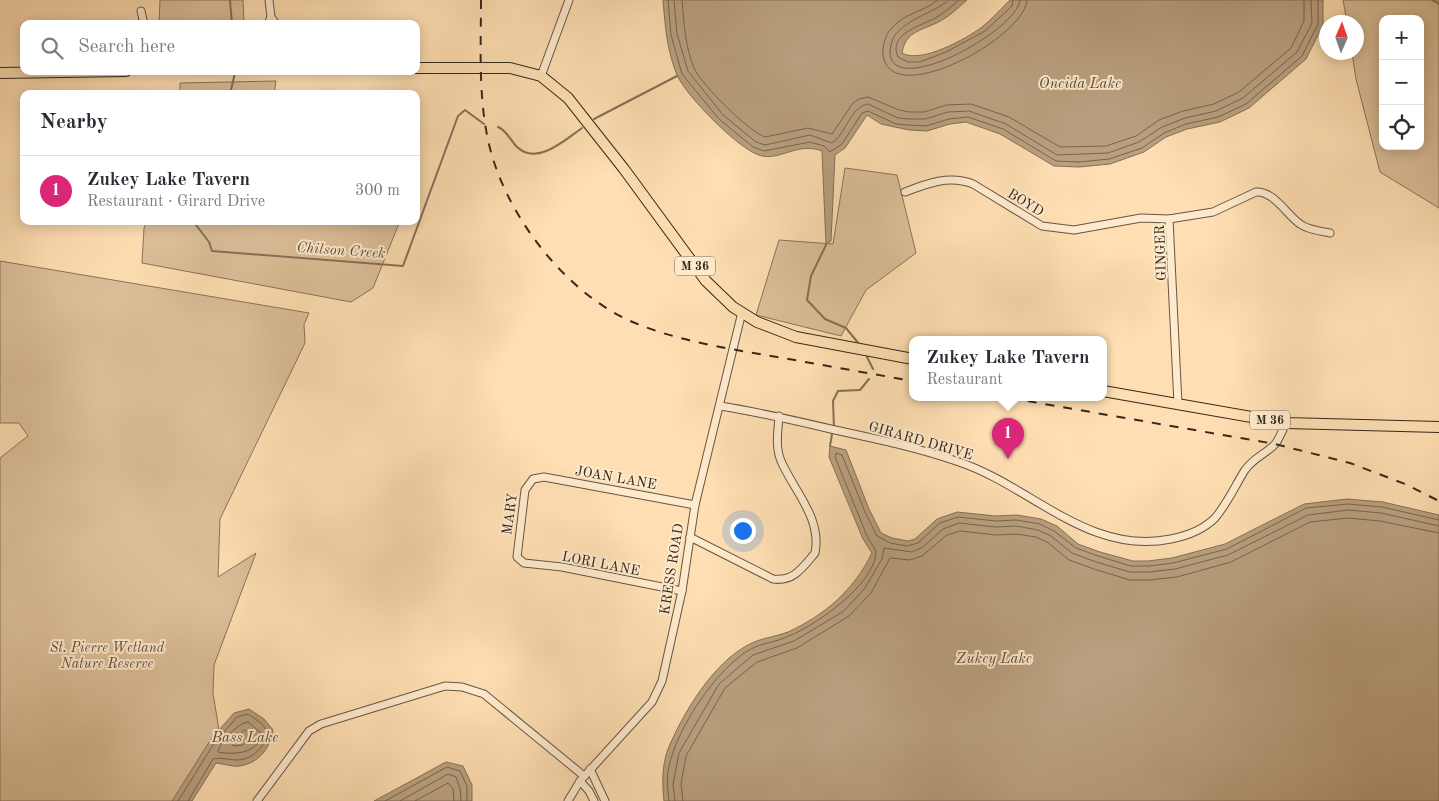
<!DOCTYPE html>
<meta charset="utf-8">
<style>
body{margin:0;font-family:"Old Standard TT",serif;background:#f2f2f3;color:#2b2b33}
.controls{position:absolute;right:15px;top:15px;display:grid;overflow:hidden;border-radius:10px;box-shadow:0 2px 12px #0003}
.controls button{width:45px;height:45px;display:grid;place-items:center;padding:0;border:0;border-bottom:1px solid #e1e1e2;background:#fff;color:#2b2b33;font:25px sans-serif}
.compass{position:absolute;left:1319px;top:15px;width:45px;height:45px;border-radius:50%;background:#fff;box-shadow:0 2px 12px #0003;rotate:2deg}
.you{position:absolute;left:742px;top:530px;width:18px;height:18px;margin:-12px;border:4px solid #fff;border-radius:50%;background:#1a73e8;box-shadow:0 0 0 8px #1a73e833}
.badge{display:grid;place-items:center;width:32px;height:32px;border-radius:50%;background:#db2777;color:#fff;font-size:16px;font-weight:700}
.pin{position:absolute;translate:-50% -41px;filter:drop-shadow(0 1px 2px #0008)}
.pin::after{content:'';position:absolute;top:26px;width:18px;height:15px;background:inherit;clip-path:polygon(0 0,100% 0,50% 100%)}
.popup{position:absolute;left:909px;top:336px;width:198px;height:65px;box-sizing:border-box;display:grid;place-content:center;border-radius:10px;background:#fff;filter:drop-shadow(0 1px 4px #0005);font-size:16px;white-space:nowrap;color:#7c7c81}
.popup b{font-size:19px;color:#2b2b33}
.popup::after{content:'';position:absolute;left:50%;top:100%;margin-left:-10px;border:10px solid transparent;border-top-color:#fff}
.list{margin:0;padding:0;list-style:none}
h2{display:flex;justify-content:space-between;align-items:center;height:65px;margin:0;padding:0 20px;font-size:21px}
h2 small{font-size:16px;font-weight:400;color:#7c7c81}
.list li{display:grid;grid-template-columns:32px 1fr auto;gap:15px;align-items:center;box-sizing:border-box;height:70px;padding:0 20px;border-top:1px solid #e1e1e2}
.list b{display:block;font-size:19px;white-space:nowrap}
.list p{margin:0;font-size:16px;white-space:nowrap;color:#7c7c81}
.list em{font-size:16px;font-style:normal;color:#7c7c81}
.icon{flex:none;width:28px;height:28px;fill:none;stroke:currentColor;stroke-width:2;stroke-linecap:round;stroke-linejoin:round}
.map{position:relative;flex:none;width:1439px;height:801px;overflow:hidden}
.search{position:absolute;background:#fff;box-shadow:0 2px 12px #0003;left:20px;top:20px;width:400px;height:55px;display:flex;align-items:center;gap:12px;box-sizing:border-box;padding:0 18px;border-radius:10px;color:#7c7c81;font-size:19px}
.panel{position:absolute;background:#fff;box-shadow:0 2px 12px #0003;left:20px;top:90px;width:400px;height:135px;border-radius:10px}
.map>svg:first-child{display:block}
</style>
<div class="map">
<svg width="1439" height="801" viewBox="0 0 1439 801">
<rect width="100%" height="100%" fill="#fedeb2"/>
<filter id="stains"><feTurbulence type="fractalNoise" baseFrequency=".004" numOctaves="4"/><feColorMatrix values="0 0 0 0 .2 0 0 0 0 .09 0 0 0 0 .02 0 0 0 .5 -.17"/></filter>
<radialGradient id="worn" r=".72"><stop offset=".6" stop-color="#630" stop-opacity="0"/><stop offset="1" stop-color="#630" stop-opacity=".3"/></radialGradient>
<g fill="#dcbf99" stroke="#88745b" fill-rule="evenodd">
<polygon points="160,0 243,0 244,24 159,24"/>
<path d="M1343 0H1439V208L1380 172 1356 79 1352 53 1356 52V22H1347ZM1383 19H1420V146H1383Z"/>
<polygon points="276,81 274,94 180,94 180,83"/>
<polygon points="845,168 897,175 916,253 866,290 841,336 756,315 779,240 833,244"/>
<polygon points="147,221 400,221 373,288 351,302 142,263 144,228"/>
<polygon points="0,261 309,313 304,324 305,343 220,519 218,577 256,553 214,665 213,693 220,736 177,801 0,801 0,458 28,436 19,423 0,423"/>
</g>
<g fill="#baa07f" stroke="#857058">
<path d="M663 0H967C959 7 951 15 942 20 924 31 906 29 902 53 921 64 966 39 982 27 992 19 1001 9 1010 0H1323V25L1306 59 1249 108 1220 122 1187 129 1166 137 1144 152 1110 164 1079 167 1054 166 1000 134 966 122 950 124 927 131 909 130 881 124 867 115 845 148 835 155 831 241 826 245 822 151C798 142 781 160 762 156 741 152 686 96 677 75 667 51 665 25 663 0Z"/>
<path d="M830 446 846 450 869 509 881 533 892 538 908 541 915 539 937 519 957 512 996 516 1017 515 1041 519 1057 526 1078 544 1100 552 1133 561H1148L1172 558 1225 544 1304 504 1347 499 1383 502 1439 515V801H664C662 784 662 765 668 749 683 713 713 663 748 645 760 638 775 637 788 632 825 615 854 590 872 553L863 539 829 457Z"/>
<path d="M249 709 264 719 273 730C271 747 259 763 240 766 233 767 224 764 216 763L192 801H172L211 739 234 713Z"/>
<polygon points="446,762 463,766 472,785 472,801 374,801"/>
</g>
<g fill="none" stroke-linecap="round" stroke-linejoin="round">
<g stroke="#78644e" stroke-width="1">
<polyline points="668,0 671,35 682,74 719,119 753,147 764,151 810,142 824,146 830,152 842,144 862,113 868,111 896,124 909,125 926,126 949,119 968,117 1003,129 1056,161 1079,162 1109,159 1142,148 1164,133 1186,124 1218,117 1246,104 1302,56 1318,24 1318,0"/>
<path d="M674 0 677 34 688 71 723 115 756 142 765 145 810 135 832 143C846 134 850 107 868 104L898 118 909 119H925L948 112 969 111 1006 124 1057 155 1108 153 1139 142 1162 127 1185 118 1216 111 1243 98 1297 52 1312 23 1311 0"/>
<path d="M682 0C684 23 685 46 694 68 701 84 748 131 765 137L808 128 832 134 853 103 859 99 868 97 899 110 910 112H924L947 105 971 104 1009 117 1060 147 1106 146 1136 136 1159 120 1183 111 1214 104 1239 92 1291 48 1304 21V0"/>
<path d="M938 0C922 13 905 12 890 30 885 36 882 48 883 55 890 111 1026 37 1027 0"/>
<path d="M949 0C932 14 908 18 895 35 892 39 890 48 890 53 893 99 1018 30 1020 0"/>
<path d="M959 0C952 6 945 12 937 17 924 25 887 33 898 57L908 62H920L946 52 985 31 1012 6 1013 0"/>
<path d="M248 722 261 733C259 754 234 755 218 752 219 743 239 722 248 722Z"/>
<polygon points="244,730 252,733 252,736 243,745 233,746 233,742"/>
<path d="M178 801 215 742 237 717 248 714 261 723 268 732C266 746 252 760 237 760 229 760 221 757 213 759L188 801"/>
<polyline points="385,801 447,767 460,771 467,786 467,801"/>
<polyline points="400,801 448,774 456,777 460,788 461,801"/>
<polyline points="415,801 448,783 453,789 454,801"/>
<path d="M669 801C668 789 666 779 669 767 676 729 716 670 749 650 761 643 777 642 789 636 816 625 876 584 876 551L867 536 835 457 836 453 842 455 865 512 877 536 890 543 907 546 918 543 940 523 958 517 996 521 1016 520 1040 524 1054 531 1076 548 1098 556 1131 566H1149L1173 563 1227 549 1306 508 1348 504 1382 507 1439 520"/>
<polyline points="675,801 673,784 679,753 719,684 753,655 794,641 844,611 865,588 882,559 884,548 912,552 923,547 943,529 959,523 996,527 1016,526 1038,530 1051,536 1072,553 1096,562 1130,572 1149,572 1175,569 1228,555 1308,515 1348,510 1381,513 1439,526"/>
<polyline points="683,801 681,784 686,756 725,688 757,662 797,648 849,616 871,593 890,558 910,560 922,556 947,535 960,531 996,535 1016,534 1036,537 1047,542 1069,560 1094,569 1130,580 1149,580 1177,577 1231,562 1310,522 1348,518 1380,521 1439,533"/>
</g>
<g stroke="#857058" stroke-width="2">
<polyline points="230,0 232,24"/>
<polyline points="1432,0 1439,4"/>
<polyline points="230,94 235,73"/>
<polyline points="594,119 677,76"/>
<path d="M498 127C507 131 509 138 516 146 536 167 565 140 582 128"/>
<polyline points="193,221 209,242 212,251 403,266 458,116 465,110 484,124"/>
<polyline points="826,245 811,276 807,300 825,319 846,328 859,344"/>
<polyline points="867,357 873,369"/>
<polyline points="834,428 833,401 838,391 860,390 869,379"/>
<polyline points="830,446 832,434"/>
</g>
<g stroke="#675642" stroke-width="9">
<g id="street">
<polyline points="269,0 271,17"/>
<polyline points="141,11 144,24"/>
<polyline points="268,24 271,17 276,24"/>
<polyline points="541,76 569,0"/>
<path d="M905 192C928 183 949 175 973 184L1042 226 1074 230 1141 218 1169 219 1213 212 1256 192C1274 191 1286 214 1300 224 1308 230 1320 231 1330 233"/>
<polyline points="1169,219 1178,404"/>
<path d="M720 406C759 412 797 421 835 430 877 439 919 448 959 462 1031 486 1089 556 1171 539 1186 536 1204 529 1215 518 1227 504 1235 486 1245 470 1254 457 1268 453 1276 443 1280 437 1283 429 1286 423"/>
<path d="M690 537 773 579C794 582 803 567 815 553 822 518 794 491 781 461 775 447 778 431 779 416"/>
<polyline points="682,591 562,567 524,563 517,557 525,490 533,479 544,477 695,505"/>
<polyline points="590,769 605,801"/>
<polyline points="580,781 589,791 594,801"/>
<polyline points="257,801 309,731 321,724 445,686 462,687 484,694 584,776"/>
<polyline points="568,801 580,781 652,702 662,681 682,591 695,505 742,312"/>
</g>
</g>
<g stroke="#35281d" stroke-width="12">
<g id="primary">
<polyline points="416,68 510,68 541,76 568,98 624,169 706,281 733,307 757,322 796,337 913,359"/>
<polyline points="0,73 126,71"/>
<polyline points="1103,391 1286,423 1439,427"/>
</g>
</g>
<use href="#street" stroke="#feeacd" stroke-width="7"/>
<use href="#primary" stroke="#fedeb2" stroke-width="10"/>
<g stroke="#35281d" stroke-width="2" stroke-dasharray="9 9" stroke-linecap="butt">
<path d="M481 0C481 54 477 113 495 165 517 229 572 297 635 323 679 341 725 348 771 356 818 364 866 373 913 381"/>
<polyline points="1010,398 1275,444 1350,463 1405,484 1439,501"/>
</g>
</g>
<g text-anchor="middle" stroke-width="4" stroke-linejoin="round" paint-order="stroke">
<g fill="#feeacd" stroke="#716252" stroke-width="1">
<rect x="675" y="256.5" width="40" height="19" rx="4"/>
<rect x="1250" y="410.5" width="40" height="19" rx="4"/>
</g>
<g font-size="12" font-weight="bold" fill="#35281d">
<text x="695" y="270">M 36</text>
<text x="1270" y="424">M 36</text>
</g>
<g font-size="14" fill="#35281d" stroke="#feeacd">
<text transform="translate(1026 202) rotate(31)" y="5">BOYD</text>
<text transform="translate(1160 253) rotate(-92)" y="5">GINGER</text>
<text transform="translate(921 440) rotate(16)" y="5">GIRARD DRIVE</text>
<text transform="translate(616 477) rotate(10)" y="5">JOAN LANE</text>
<text transform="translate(509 514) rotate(-82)" y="5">MARY</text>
<text transform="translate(601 563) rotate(11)" y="5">LORI LANE</text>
<text transform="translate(671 569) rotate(-81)" y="5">KRESS ROAD</text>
</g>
<g font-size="14" font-style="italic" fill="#5f4e3c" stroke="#feeacd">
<text x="107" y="652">St. Pierre Wetland<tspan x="107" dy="16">Nature Reserve</tspan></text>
</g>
<g font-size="15" font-style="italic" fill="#5d4c3a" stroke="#feeacd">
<text x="1080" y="88">Oneida Lake</text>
<text transform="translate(341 250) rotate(4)" y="5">Chilson Creek</text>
<text x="994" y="663">Zukey Lake</text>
<text x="245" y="742">Bass Lake</text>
</g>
</g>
<rect width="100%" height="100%" filter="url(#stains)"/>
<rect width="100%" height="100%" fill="url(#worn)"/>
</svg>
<div class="controls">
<button>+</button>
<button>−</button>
<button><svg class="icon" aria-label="locate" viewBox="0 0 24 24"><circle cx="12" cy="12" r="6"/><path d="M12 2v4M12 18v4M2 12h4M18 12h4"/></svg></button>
</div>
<svg class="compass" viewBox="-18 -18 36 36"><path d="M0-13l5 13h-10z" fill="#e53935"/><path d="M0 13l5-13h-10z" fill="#7c7c81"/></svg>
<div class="you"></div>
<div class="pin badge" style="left:1008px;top:459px">1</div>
<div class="popup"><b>Zukey Lake Tavern</b>Restaurant</div>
<div class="search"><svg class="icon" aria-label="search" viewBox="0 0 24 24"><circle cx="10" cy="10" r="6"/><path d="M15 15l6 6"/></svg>Search here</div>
<section class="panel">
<h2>Nearby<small></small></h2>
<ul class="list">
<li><span class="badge">1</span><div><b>Zukey Lake Tavern</b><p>Restaurant · Girard Drive</p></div><em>300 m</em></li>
</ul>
</section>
</div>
